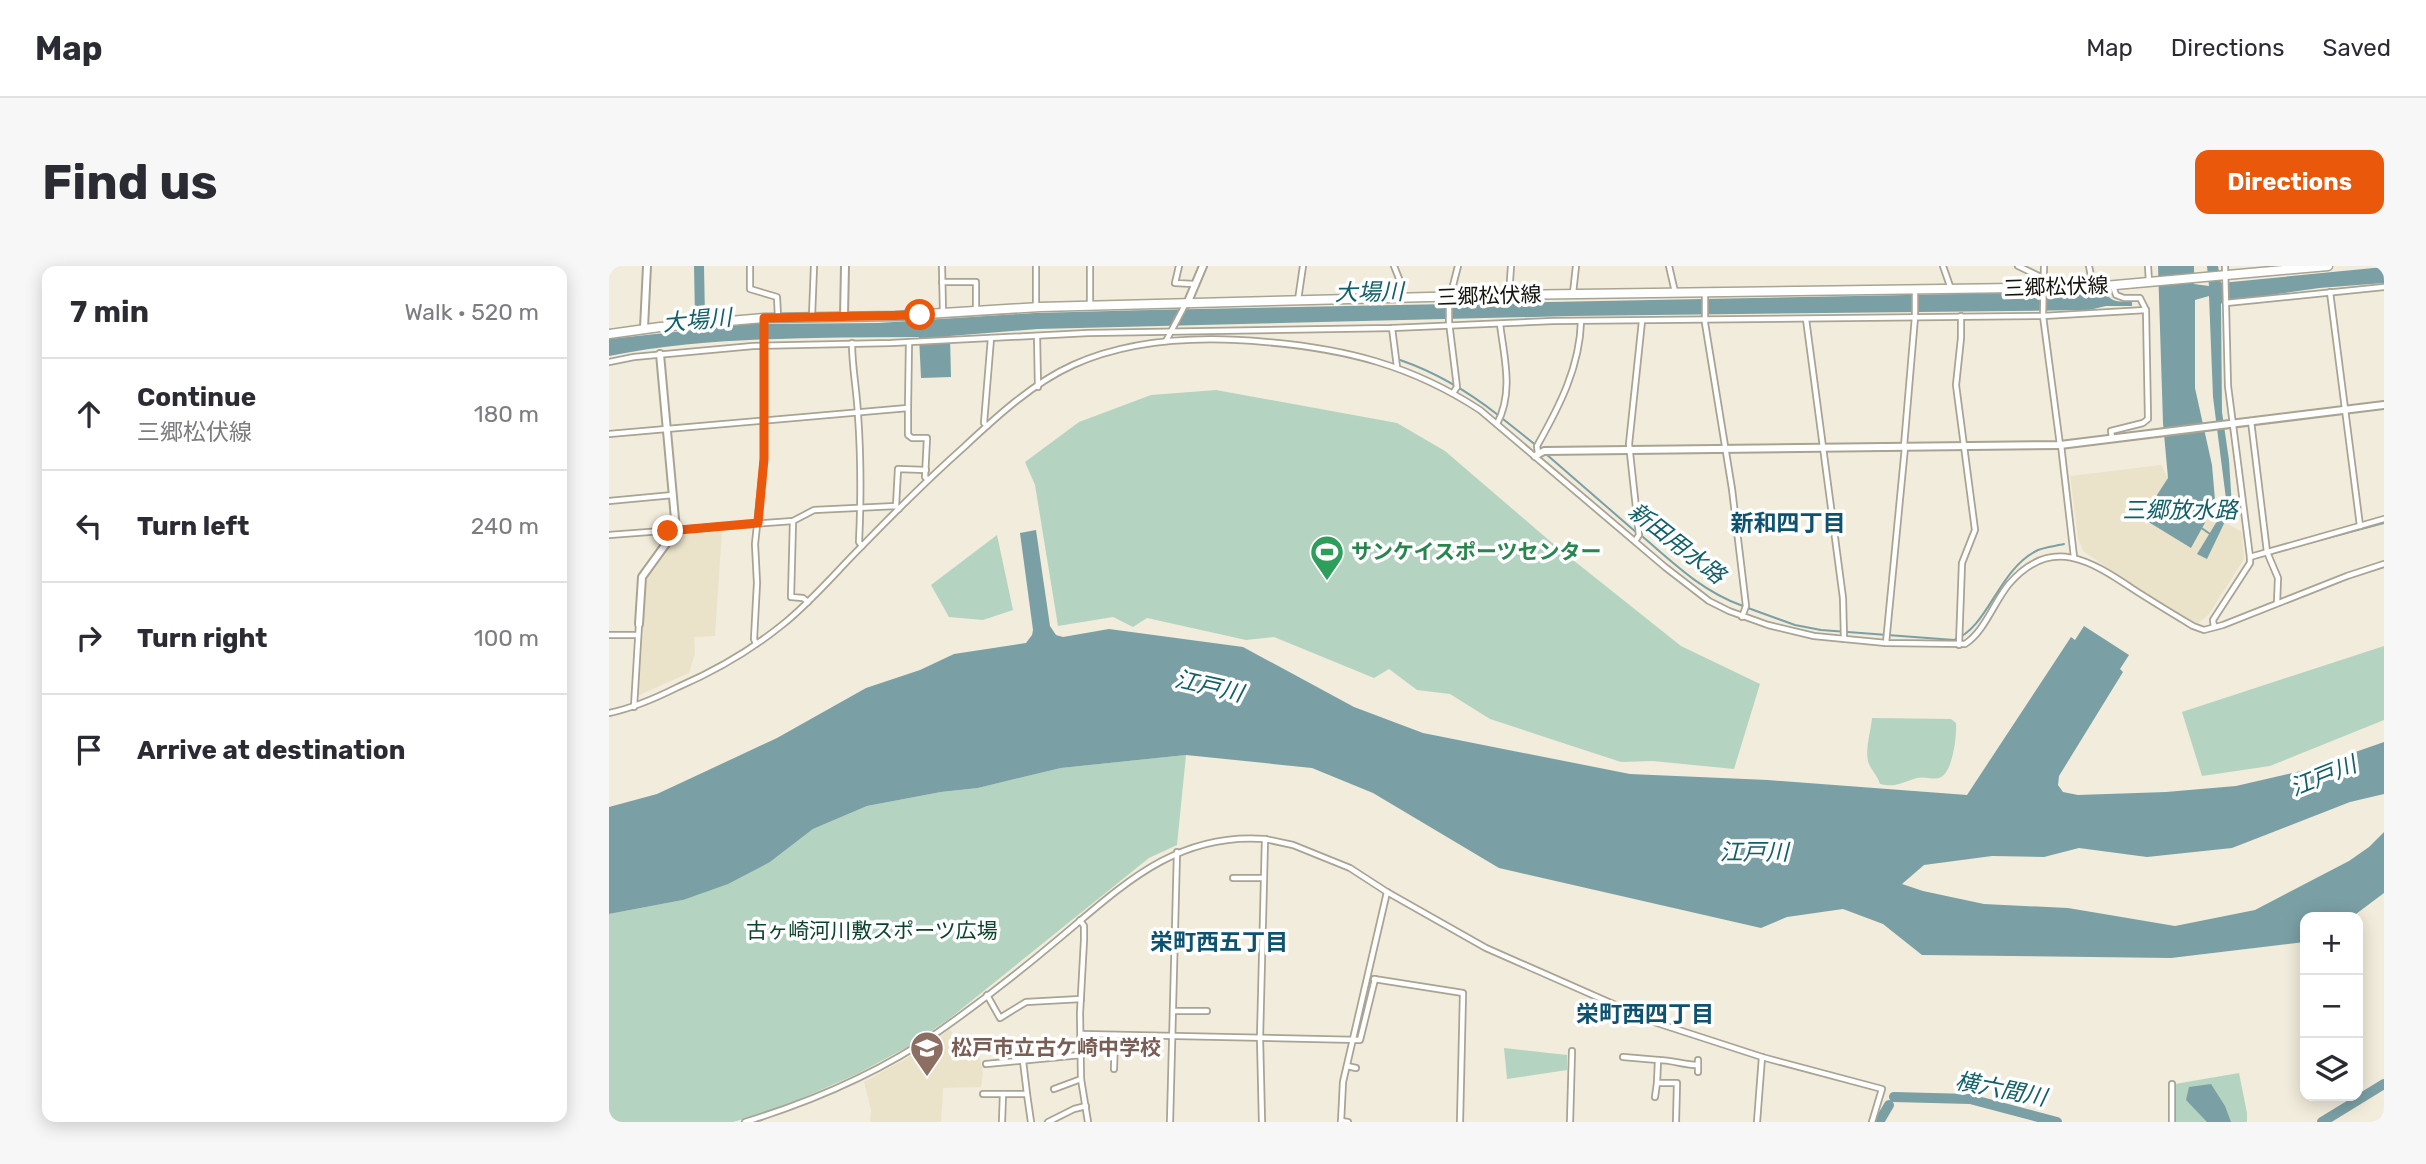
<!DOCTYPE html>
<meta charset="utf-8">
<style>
body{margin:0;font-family:Rubik,"Noto Sans JP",sans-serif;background:#f7f7f7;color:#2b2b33}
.controls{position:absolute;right:21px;bottom:21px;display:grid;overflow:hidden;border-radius:14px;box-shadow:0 4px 18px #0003}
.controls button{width:63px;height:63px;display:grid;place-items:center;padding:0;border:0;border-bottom:2px solid #e1e1e2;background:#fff;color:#2b2b33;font:35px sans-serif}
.stop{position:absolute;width:21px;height:21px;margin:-16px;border:5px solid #ea580c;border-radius:50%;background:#fff}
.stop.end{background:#ea580c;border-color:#fff;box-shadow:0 2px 7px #0008}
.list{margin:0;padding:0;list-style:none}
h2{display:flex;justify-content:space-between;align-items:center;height:91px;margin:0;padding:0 28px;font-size:30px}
h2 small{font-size:23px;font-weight:400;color:#7c7c81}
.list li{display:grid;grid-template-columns:46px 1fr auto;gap:21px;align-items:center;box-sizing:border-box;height:112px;padding:0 28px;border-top:2px solid #e1e1e2}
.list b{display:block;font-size:26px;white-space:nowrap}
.list p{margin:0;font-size:23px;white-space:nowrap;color:#7c7c81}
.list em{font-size:23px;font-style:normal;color:#7c7c81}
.icon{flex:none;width:38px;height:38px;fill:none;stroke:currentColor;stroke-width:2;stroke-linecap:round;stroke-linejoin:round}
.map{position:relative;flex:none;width:1775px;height:856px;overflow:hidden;border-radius:14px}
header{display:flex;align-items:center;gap:42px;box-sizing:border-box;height:98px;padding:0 35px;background:#fff;border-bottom:2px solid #e1e1e2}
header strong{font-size:33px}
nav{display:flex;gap:38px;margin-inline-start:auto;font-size:24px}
.intro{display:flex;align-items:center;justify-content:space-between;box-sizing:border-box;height:168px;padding:0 42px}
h1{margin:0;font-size:49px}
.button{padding:18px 32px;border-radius:14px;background:#ea580c;color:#fff;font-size:24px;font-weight:700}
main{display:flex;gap:42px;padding:0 42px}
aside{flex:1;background:#fff;border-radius:14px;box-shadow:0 4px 18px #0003}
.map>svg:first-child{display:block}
</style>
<header>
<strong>Map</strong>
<nav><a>Map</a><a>Directions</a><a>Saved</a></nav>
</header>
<div class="intro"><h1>Find us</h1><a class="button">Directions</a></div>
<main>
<aside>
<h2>7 min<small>Walk · 520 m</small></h2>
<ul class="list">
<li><svg class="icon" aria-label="ahead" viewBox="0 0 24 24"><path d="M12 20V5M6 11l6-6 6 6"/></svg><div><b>Continue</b><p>三郷松伏線</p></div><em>180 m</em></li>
<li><svg class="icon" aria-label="left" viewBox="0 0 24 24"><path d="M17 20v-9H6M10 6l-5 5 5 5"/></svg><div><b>Turn left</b></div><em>240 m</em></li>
<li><svg class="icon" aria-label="right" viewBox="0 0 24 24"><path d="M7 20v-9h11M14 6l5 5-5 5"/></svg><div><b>Turn right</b></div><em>100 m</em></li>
<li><svg class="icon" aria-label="arrive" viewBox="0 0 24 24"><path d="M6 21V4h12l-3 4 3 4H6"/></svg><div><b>Arrive at destination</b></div></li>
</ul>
</aside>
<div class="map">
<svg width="1775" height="856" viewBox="0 0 1775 856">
<rect width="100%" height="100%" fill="#f2ecdc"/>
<g fill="#ebe2ca">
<polygon points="1552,199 1559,212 1554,221 1633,266 1635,293 1600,348 1588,358 1528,322 1474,285 1469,272 1461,210"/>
<polygon points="113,264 106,370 85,371 86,388 80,407 28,430 36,314 69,268"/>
<polygon points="341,763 351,783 368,777 374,808 372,821 334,822 332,856 261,856 262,844 255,816 305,788"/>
</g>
<g fill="#b4d4c1">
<polygon points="607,124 788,157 836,185 949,282 1072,380 1151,418 1125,503 1044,495 1012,496 881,453 841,428 808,424 780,403 765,412 665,371 637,374 538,352 524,361 504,351 449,360 426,219 416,196 470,156 542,129"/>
<polygon points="388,269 404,344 374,354 340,351 322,319"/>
<polygon points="1775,380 1775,454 1661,500 1593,510 1573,446"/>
<path d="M1263 452 1342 453 1347 457C1348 469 1344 508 1330 512 1323 514 1315 510 1308 512 1293 516 1288 522 1271 518 1268 509 1263 505 1260 498 1255 486 1262 465 1263 452Z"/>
<polygon points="577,489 568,579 540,592 340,753 302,779 248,808 171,842 124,856 0,856 0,648 74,634 161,596 204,563 258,540 332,526 369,522 452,502"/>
<polygon points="895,782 958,789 958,804 898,813"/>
<polygon points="1630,807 1638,847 1638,856 1565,856 1566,818"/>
</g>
<g fill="#7aa0a5">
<polygon points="1549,0 1585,0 1585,18 1600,20 1598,0 1609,0 1612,17 1775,1 1775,17 1710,22 1614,36 1612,38 1613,146 1620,194 1623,241 1598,293 1588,288 1613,247 1617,233 1604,131 1600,30 1586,34 1586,122 1603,199 1606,234 1602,246 1582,282 1533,252 1559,212 1554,157"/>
<path d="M1495 25C1503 37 1509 36 1523 35V40H1497L1480 44 962 50 428 63 341 70 342 111 312 112 310 71C208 72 101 70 0 90V73L140 58 269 57 426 47 540 44Z"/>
<polygon points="427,264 441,360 447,369 454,371 500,363 634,381 745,441 814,467 1021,508 1159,514 1358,529 1462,371 1466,374 1475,360 1520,389 1511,403 1514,406 1450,510 1449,519 1454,526 1469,529 1557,526 1627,520 1692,505 1775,476 1775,528 1741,536 1623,582 1538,591 1470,582 1435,591 1383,590 1315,599 1293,618 1314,625 1375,638 1459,642 1566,660 1646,644 1740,595 1760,581 1775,566 1775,627 1743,651 1696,651 1696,676 1562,692 1313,689 1274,658 1234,643 1178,651 1152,662 890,602 764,527 703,502 577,489 452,502 369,522 332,526 258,540 204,563 161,596 119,618 74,634 0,648 0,541 48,528 168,472 257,422 311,404 345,388 417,377 423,369 424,364 411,267"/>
<polygon points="1602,818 1616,840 1622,856 1598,856 1577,834 1580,821"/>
</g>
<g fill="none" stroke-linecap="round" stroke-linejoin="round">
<g stroke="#7aa0a5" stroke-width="2">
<path d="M791 94C826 106 861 127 889 149"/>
<polyline points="894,153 933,184"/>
<polyline points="937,188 1028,267"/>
<polyline points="1591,261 1601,268"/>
<path d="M1033 270C1064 297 1094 326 1134 340"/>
<polyline points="1681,282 1775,257"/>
<path d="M1139 342 1186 359 1212 364 1345 374C1380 361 1389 303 1429 284 1436 281 1447 280 1455 278"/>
</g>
<g stroke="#7aa0a5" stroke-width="10">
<polyline points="90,0 91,52"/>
<polyline points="1285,831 1361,833 1448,856"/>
<polyline points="1270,856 1280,839"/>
<polyline points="1713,856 1775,818"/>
</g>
<g stroke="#a9a394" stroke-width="8">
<g id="minor">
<polyline points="141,0 141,23 168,31 169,51"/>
<polyline points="333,0 334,47"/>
<polyline points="427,0 427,41"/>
<polyline points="481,0 481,40"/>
<polyline points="570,0 566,17 585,18"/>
<polyline points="785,0 791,15 793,33"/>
<polyline points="1060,0 1066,26"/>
<polyline points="1334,0 1342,23"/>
<polyline points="1409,0 1434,12"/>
<polyline points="1435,0 1434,50 1451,179"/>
<polyline points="1480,0 1484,20"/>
<polyline points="1539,0 1540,16"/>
<polyline points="333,16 367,16 367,44"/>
<polyline points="1721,26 1751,260"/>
<polyline points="964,27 967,0"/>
<polyline points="1096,27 1096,57 1123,223 1137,340 1133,351"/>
<polyline points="900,29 902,0"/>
<polyline points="689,34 694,0"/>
<polyline points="1617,37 1775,21"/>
<polyline points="203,50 205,0"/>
<polyline points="1197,53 1234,332 1235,373"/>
<polyline points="783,62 788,101"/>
<polyline points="428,70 429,121"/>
<polyline points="557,75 576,39"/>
<path d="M243 77C243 102 248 125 249 149 252 191 252 234 250 276L253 280"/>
<polyline points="0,96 25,91 144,80 282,77 479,67 783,62 944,55 1434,50 1537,44"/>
<polyline points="844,127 848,121 840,56 840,35 849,0"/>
<polyline points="299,142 300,76"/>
<polyline points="1642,155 1658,286"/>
<path d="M888 158C905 126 895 91 891 58"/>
<polyline points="378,160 375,157 382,72"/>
<polyline points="0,168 299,142 299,169 303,172 318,172 316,211 319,214"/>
<polyline points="1503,172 1502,165 1534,157 1539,153 1537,44 1531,32 1515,32 1507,29 1504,20"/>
<polyline points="1452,179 1465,291"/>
<polyline points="1295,180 1306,51 1306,24"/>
<path d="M929 187 928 180C950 141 971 101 972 55"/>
<polyline points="0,235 64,229"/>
<polyline points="287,240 289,203 317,204"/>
<polyline points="184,255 182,331 194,332 199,336"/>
<polyline points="0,269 184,255 205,244 287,240 290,243"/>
<polyline points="1026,275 1030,269 1020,178 1033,55"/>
<polyline points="1658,286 1669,312 1668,337"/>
<polyline points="1641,291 1775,253"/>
<polyline points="1605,361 1604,354 1641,297 1641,291 1619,120 1616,0"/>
<polyline points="0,369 29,369"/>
<polyline points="1277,377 1296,181"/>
<polyline points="147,378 145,373 148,317 146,278 155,193 155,52"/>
<polyline points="1350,379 1353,297 1366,264 1347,119 1352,72 1352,50"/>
<polyline points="25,441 30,358"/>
<path d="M0 447C25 442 47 432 69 421 106 405 142 384 173 359 202 336 226 307 252 281 285 247 319 213 355 181 387 151 424 117 464 99 524 72 593 70 657 76 737 83 802 99 871 144L1056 301 1100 335 1120 345 1159 359 1205 370 1277 377 1356 378C1376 365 1385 336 1400 318 1442 269 1482 295 1524 323 1544 336 1564 348 1584 360L1595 364 1614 359 1738 310 1775 298"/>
<polyline points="624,612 655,612"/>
<polyline points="471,654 475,660 475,674 471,747 472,813 479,856"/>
<polyline points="765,713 854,727 851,856"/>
<polyline points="378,729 391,752 417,736 472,733"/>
<polyline points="564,745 598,745"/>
<polyline points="472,768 751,774 766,713"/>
<polyline points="1014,791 1049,794 1048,817 1068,817 1067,856"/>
<path d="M1049 794C1064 794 1074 799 1089 799"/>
<polyline points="414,795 418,828"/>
<polyline points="377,798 472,789"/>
<polyline points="738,800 747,802"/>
<polyline points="505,803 506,769"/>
<polyline points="1089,806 1089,794"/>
<polyline points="445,823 472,813"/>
<polyline points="374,828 418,828 422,856"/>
<polyline points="1046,831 1048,817"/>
<polyline points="732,855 739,856"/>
<path d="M136 856C204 835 270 807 329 766 369 738 409 707 447 675 511 622 565 566 656 573"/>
<polyline points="393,856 394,828"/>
<polyline points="439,856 465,843 477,840"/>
<polyline points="561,856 568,586"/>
<polyline points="653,856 651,772 656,573 684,579 741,602 778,626 877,682 1045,756 1153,791 1273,823 1263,856"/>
<polyline points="732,856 734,816 778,626"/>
<polyline points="961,856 963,785"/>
<polyline points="1148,856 1153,791"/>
<polyline points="1563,856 1563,818"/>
</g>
</g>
<g stroke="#a9a394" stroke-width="10">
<g id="tertiary">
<polyline points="578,38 594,0"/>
<polyline points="235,50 236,0"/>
<polyline points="35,62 38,0"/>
<polyline points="926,190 935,185 1451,179 1775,139"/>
<polyline points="30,358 33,311 67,264 51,88"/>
</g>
</g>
<g stroke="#a9a394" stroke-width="11">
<polyline id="primary" points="0,68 51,61 155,52 286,50 431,41 900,29 1484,21 1719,0"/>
</g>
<use href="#minor" stroke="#fff" stroke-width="4.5"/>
<use href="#tertiary" stroke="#fff" stroke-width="6"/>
<use href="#primary" stroke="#fff" stroke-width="8"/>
</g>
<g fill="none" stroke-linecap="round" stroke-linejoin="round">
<polyline stroke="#ea580c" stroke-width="9" points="59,265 149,257 155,193 155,52 311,49"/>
</g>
<defs>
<g id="stadium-pin" transform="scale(1.75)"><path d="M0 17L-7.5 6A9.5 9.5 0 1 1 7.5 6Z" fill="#2e9e5b" stroke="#fff"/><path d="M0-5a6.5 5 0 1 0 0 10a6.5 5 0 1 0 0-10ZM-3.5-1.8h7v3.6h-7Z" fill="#fff"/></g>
<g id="school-pin" transform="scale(1.75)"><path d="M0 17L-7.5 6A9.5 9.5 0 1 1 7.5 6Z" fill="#8d6e63" stroke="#fff"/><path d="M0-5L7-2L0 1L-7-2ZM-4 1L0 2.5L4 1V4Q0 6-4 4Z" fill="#fff"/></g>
</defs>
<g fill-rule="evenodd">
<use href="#stadium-pin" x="718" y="286"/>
<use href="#school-pin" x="318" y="782"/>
</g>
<g text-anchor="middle" stroke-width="7" stroke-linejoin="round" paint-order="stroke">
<g font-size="21" fill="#15130d" stroke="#fff">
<text transform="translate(1447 21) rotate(-2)" y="7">三郷松伏線</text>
<text transform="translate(880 30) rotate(-2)" y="7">三郷松伏線</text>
</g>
<g font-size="21" font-weight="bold" fill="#27864d" stroke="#fff" text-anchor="start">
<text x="742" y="293">サンケイスポーツセンター</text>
</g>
<g font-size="21" fill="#09442b" stroke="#fff">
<text x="263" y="672">古ヶ崎河川敷スポーツ広場</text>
</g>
<g font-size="21" font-weight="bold" fill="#785e54" stroke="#fff" text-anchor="start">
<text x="342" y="789">松戸市立古ケ崎中学校</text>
</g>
<g font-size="23" font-style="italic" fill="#106069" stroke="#fff">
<text transform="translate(760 26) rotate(-1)" y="8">大場川</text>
<text transform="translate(88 54) rotate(-5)" y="8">大場川</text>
<text x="1571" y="252">三郷放水路</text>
<text transform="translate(1068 277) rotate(38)" y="8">新田用水路</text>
<text transform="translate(600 420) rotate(13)" y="8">江戸川</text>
<text transform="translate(1714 510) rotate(-22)" y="8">江戸川</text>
<text x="1145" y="594">江戸川</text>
<text transform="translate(1392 823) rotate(11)" y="8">横六間川</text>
</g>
<g font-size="23" font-weight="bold" fill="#0d5370" stroke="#fff">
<text x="1179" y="265">新和四丁目</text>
<text x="610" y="684">栄町西五丁目</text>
<text x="1036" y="756">栄町西四丁目</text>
</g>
</g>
</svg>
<div class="controls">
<button>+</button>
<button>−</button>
<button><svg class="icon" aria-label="layers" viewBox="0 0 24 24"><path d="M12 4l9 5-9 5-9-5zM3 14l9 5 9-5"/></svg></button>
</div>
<div class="stop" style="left:311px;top:49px"></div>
<div class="stop end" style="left:59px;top:265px"></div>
</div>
</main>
